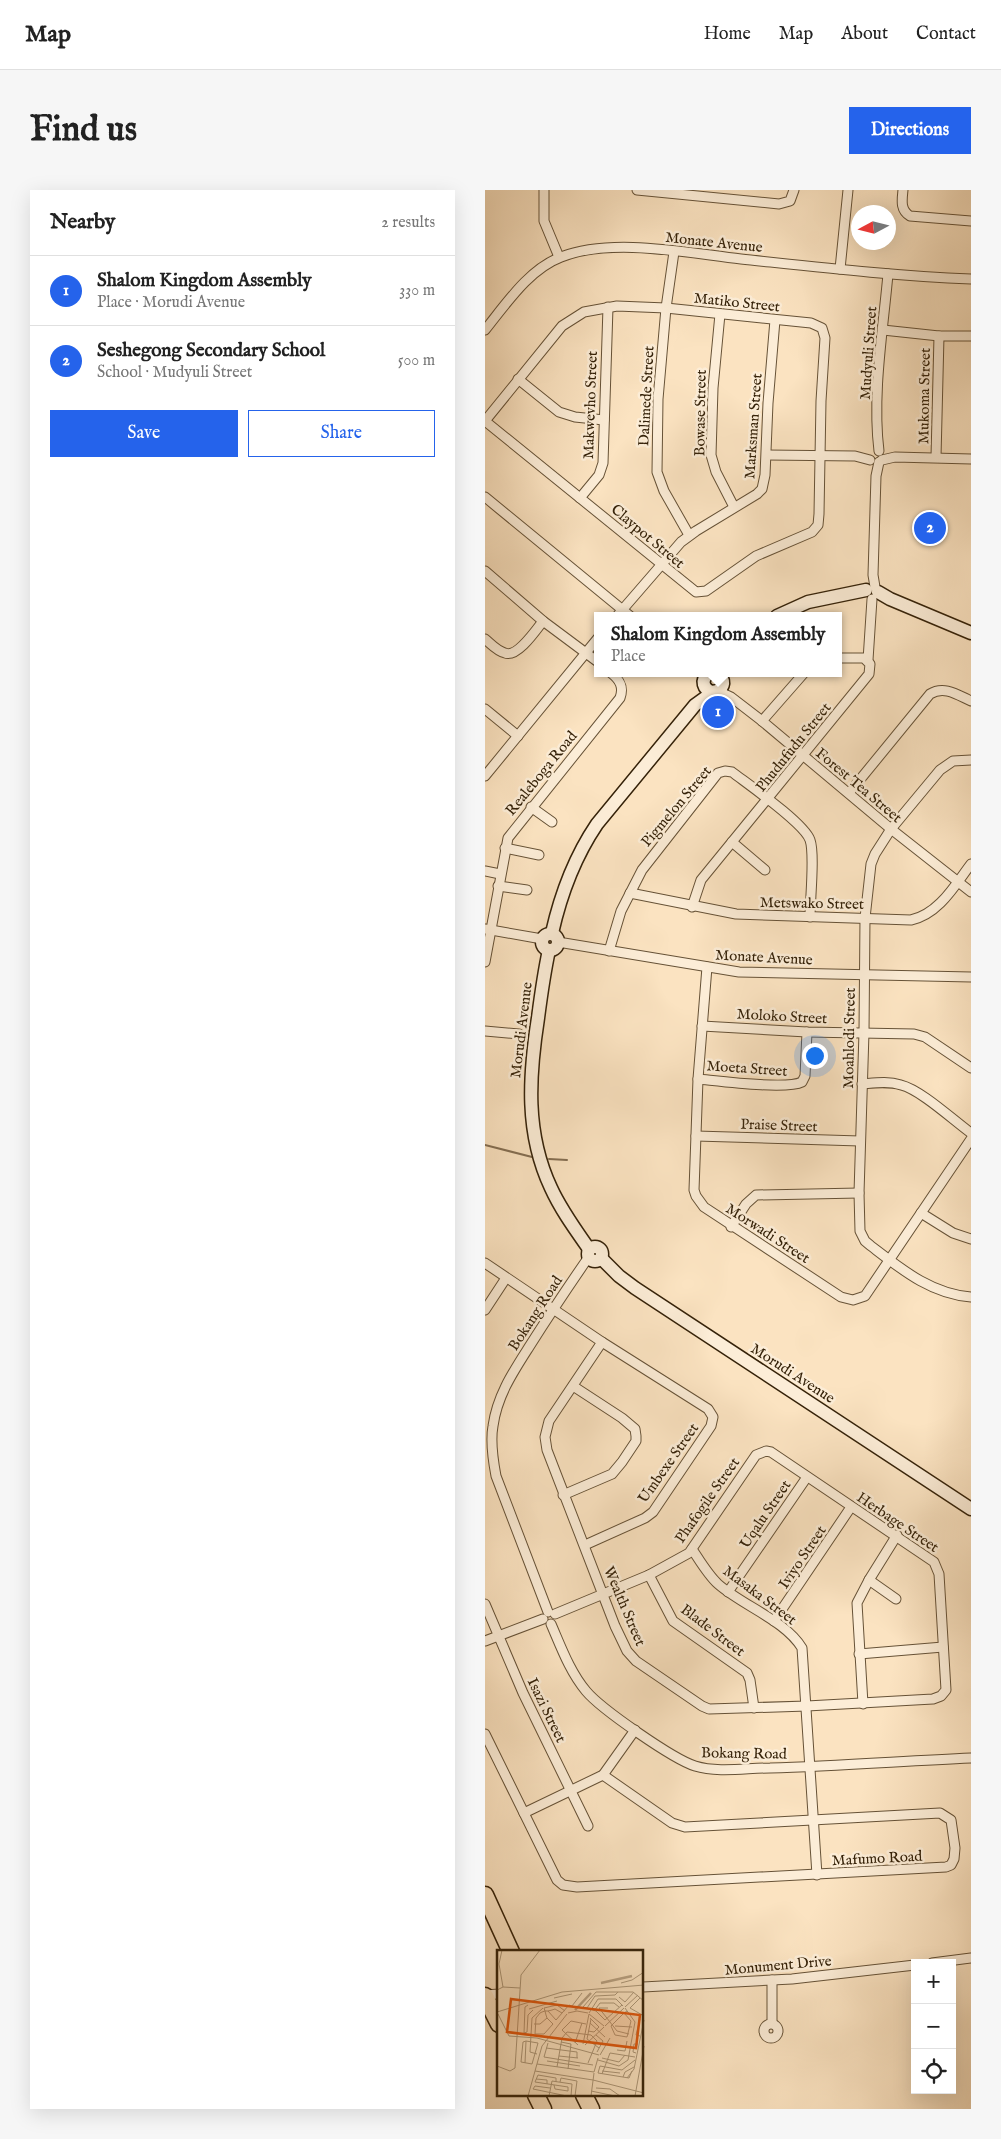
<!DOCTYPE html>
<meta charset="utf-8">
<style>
body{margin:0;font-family:"IM FELL English",serif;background:#f6f6f6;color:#222}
.controls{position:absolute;right:15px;bottom:15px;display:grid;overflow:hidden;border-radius:0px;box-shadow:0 5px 20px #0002}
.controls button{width:45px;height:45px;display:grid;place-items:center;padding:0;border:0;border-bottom:1px solid #e0e0e0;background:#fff;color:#222;font:25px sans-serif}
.compass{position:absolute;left:366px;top:15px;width:45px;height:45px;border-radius:50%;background:#fff;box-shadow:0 5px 20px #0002;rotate:263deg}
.you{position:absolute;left:329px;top:865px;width:18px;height:18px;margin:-12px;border:4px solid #fff;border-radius:50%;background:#1a73e8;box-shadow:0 0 0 8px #1a73e833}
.badge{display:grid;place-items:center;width:32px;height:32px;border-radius:50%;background:#2563eb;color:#fff;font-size:16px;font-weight:700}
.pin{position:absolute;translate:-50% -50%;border:2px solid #fff;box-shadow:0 1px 5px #0006}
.popup{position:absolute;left:109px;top:422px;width:248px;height:65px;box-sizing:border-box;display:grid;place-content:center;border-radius:0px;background:#fff;filter:drop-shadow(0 1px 4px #0005);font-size:16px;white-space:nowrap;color:#767676}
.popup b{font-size:19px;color:#222}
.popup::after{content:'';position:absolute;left:50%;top:100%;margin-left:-10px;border:10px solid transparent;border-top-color:#fff}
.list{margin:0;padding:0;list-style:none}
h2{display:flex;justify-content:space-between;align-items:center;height:65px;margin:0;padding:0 20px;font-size:21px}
h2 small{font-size:16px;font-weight:400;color:#767676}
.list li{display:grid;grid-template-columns:32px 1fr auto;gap:15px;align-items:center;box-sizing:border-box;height:70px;padding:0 20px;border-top:1px solid #e0e0e0}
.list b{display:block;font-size:19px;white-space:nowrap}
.list p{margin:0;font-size:16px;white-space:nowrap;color:#767676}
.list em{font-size:16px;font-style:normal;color:#767676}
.actions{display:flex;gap:10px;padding:15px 20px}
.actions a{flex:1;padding:11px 0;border:1px solid #2563eb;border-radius:0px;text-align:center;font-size:18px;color:#2563eb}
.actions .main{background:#2563eb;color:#fff}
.icon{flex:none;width:28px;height:28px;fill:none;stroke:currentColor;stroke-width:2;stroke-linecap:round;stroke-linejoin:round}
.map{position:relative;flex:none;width:486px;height:1919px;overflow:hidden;border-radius:0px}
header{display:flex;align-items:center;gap:30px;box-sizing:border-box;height:70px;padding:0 25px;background:#fff;border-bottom:1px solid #e0e0e0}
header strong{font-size:24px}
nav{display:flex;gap:28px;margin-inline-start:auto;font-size:18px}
.intro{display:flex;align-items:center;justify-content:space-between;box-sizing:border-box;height:120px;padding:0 30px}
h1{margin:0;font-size:35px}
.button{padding:12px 22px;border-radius:0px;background:#2563eb;color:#fff;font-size:18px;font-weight:700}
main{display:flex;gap:30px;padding:0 30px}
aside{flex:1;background:#fff;border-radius:0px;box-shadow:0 5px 20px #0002}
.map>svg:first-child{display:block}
</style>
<header>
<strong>Map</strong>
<nav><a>Home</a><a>Map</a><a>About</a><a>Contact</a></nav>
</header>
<div class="intro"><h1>Find us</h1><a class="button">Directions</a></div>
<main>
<aside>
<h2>Nearby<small>2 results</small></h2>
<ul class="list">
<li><span class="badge">1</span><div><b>Shalom Kingdom Assembly</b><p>Place · Morudi Avenue</p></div><em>330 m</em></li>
<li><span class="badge">2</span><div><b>Seshegong Secondary School</b><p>School · Mudyuli Street</p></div><em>500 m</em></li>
</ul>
<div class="actions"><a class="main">Save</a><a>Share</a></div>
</aside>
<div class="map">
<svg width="486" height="1919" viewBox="0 0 486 1919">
<rect width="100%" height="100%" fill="#fbe3c1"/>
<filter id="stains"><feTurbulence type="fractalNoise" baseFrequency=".004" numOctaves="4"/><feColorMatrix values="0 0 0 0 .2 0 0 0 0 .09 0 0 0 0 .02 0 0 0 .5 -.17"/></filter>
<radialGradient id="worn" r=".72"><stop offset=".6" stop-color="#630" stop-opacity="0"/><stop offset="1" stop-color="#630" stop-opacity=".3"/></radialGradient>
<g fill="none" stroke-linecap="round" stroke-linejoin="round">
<g stroke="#846e52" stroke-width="2">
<polyline points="0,955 47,967"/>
<polyline points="64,969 82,970"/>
</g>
<g stroke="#665237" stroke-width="11">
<g id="street">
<polyline points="59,0 59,31 74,67"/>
<polyline points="152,0 294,14 305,11 309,0"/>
<path d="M418 0C417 10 415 20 425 26L486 31"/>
<polyline points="189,62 181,118 173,209 172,282 179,301 204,345"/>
<polyline points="355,79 363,0"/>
<polygon points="132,116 181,118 326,133 337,138 340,148 336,211 334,324 333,335 327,342 271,366 221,401 211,402 0,231 77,136 99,122"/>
<polyline points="235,124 228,198 226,265 231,282 249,317"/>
<path d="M0 140C21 114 44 79 76 67 127 47 202 63 256 69 332 77 409 86 486 89"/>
<polyline points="398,140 454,146 486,146"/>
<polyline points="33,189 74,222 90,227 119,230"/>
<path d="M394 261C387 204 398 141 403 84"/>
<polyline points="282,265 370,266 385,270"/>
<polyline points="451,267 454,146"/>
<polyline points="397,270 410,267 486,269"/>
<polyline points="0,307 145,426"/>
<polyline points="95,308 114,285 118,273 123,117"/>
<polyline points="0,381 58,431 113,472"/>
<polyline points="390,397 388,385 391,286 394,272"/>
<polyline points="132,426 196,352 211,341 272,304 277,299 280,285 283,213 290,130"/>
<path d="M0 449C6 454 12 461 20 463 32 468 51 440 58 431"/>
<polyline points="383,470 387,409"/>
<polyline points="233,501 246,507 277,531 406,639 486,702"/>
<polyline points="0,519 33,546"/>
<polyline points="277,531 319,483"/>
<path d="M486 570 468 571 455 580 406 639 390 664 386 674 380 728 379 842 374 1003 375 1041 380 1051 386 1056C416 1079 446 1104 486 1107"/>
<polyline points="0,586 113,448"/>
<path d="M364 603 445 504C459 495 473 505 486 511"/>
<polyline points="46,617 67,632"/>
<polyline points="247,652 280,680"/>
<polyline points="20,658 54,665"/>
<polyline points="0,681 15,684"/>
<polyline points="13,696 42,700"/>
<path d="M145 703 251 724 426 730C454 724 470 695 486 674"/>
<polyline points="207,717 216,690 384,484 385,474 379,468 353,468"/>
<polyline points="0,739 57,749"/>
<polyline points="73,752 254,782 486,787"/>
<path d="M124 761 136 721 157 680 233 583 240 581 247 582C264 595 319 633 325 650 330 664 325 710 325 727"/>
<path d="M0 772 23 648 135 508C139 497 135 490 126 483"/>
<polyline points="222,777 213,889 209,1000 211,1006 219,1017 356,1107 368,1110 380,1106 486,949"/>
<polyline points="217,836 322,842 429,844 440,847 486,878"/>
<polyline points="0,841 34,844"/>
<path d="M213 889C234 891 301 900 317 892L320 886 322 842"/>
<path d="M377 894C390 893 403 891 416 895 436 900 468 930 486 943"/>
<polyline points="211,946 375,951"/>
<polyline points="436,1023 468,1043 486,1049"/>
<polyline points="246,1037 261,1014 271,1005 374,1003"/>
<polyline points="0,1073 117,1152 223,1219 228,1227 226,1236 168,1322 160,1328 100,1355"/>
<polyline points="0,1120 21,1088"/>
<polyline points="78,1305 127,1284 137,1272 151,1251 151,1246 150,1239 137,1228 88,1196"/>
<path d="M207 1359C215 1371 223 1385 233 1394 258 1416 300 1430 317 1458L332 1685"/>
<polyline points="164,1385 188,1431 262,1483 265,1490 269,1518"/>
<polyline points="384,1390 411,1409"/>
<polyline points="243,1402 322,1287"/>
<polyline points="0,1414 38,1503 103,1636"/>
<path d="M63 1422 11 1286C8 1270 5 1252 8 1236 12 1206 28 1182 44 1157 63 1127 83 1097 103 1068"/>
<polyline points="70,1424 164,1385 204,1363 271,1265 281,1261 286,1262 449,1372 454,1384 461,1500 456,1506 448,1509 322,1516 224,1519 217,1516 151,1471 142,1461 130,1436 62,1260 60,1247 64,1231 117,1152"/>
<polyline points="289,1431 366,1317"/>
<path d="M66 1434C76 1457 85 1482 101 1501 116 1519 188 1569 210 1576 233 1583 261 1578 285 1578 352 1576 419 1571 486 1568"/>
<polyline points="0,1451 58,1429"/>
<polyline points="374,1464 458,1457"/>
<polyline points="378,1514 372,1413 384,1390 412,1345"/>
<polyline points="0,1544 72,1690 78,1695 92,1697 461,1677 466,1675 469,1669 470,1658 466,1630 455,1623 200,1637 187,1633 118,1585"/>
<polyline points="39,1623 118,1585 150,1540"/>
<polyline points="447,1773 486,1768"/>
<polyline points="287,1790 287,1833"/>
<polyline points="158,1797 307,1789 430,1775"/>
<polyline points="0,1805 14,1804"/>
<circle cx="286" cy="1841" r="7"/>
</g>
</g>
<g stroke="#352209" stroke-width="15">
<g id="secondary">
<polyline points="393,402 405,409 486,443"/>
<polyline points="292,426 323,412 381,400"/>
<path d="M224 483C215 490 218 500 228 502 236 501 240 495 237 488L233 483"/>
<path d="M67 743C76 703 89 668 112 634L210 515 228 502"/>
<circle cx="65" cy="752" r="8"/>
<path d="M64 760C59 783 56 805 53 828 44 886 40 943 66 998 76 1020 90 1039 104 1059"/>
<circle cx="110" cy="1064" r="7"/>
<polyline points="116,1068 134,1086 150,1098 486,1319"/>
</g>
</g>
<g stroke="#352209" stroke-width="19">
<g id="highway">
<polyline points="0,1705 26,1762"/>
<polyline points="0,1806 14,1834"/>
<polyline points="51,1905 58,1919"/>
<polyline points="99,1905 106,1919"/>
</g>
</g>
<use href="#street" stroke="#fcedd7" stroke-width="9"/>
<use href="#secondary" stroke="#fcedd7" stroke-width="12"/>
<use href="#highway" stroke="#fbe3c1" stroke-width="16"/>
</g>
<g text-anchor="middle" stroke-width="5" stroke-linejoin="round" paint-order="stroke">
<g font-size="15" fill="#352209" stroke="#fcedd7">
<text transform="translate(229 52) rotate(6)" y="5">Monate Avenue</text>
<text transform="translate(252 112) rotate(6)" y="5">Matiko Street</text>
<text transform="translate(383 163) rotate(-86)" y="5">Mudyuli Street</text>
<text transform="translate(161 206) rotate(-87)" y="5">Dalimede Street</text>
<text transform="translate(439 206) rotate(-89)" y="5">Mukoma Street</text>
<text transform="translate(105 215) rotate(-88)" y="5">Makwevho Street</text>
<text transform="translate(215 223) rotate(-89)" y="5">Bowase Street</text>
<text transform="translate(268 236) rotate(-86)" y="5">Marksman Street</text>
<text transform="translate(163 346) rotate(40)" y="5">Claypot Street</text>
<text transform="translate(308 557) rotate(-51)" y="5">Phudufudu Street</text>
<text transform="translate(56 583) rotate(-51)" y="5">Realeboga Road</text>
<text transform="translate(374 595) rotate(40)" y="5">Forest Tea Street</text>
<text transform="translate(191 616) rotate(-50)" y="5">Pigmelon Street</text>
<text transform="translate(327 713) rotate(1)" y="5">Metswako Street</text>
<text transform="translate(279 767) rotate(3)" y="5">Monate Avenue</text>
<text transform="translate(297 826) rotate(3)" y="5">Moloko Street</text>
<text transform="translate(36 840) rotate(-83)" y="5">Morudi Avenue</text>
<text transform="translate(364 848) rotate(-89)" y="5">Moahlodi Street</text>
<text transform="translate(262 878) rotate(4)" y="5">Moeta Street</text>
<text transform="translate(294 935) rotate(2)" y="5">Praise Street</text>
<text transform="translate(283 1043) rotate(33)" y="5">Morwadi Street</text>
<text transform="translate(50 1123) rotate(-57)" y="5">Bokang Road</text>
<text transform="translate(308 1183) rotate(33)" y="5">Morudi Avenue</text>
<text transform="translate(183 1273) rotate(-55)" y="5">Umbexe Street</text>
<text transform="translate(222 1310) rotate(-55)" y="5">Phafogile Street</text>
<text transform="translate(280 1324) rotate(-56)" y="5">Uqalu Street</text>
<text transform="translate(413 1332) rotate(34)" y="5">Herbage Street</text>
<text transform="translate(317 1367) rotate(-56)" y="5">Iviyo Street</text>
<text transform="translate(275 1405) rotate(37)" y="5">Masaka Street</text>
<text transform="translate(140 1416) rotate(67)" y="5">Wealth Street</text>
<text transform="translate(228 1440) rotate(37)" y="5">Blade Street</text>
<text transform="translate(62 1520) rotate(64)" y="5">Isazi Street</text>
<text transform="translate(259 1563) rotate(1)" y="5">Bokang Road</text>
<text transform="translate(392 1668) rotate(-3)" y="5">Mafumo Road</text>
<text transform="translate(293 1775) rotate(-5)" y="5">Monument Drive</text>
</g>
</g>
<g transform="translate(12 1760)">
<rect width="146" height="146" fill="#fbe3c1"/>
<path fill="none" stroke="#b8a182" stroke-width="2.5" d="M104 33 135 26M78 60 94 43"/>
<path fill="none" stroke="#ac9677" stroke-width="1" d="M5 0 2 14 6 37M124 33 135 30 147 22M0 40 6 37 23 38M122 47 128 52 137 42M57 48 75 44M143 48 133 58 147 66M31 55 28 57 27 83 30 82 31 65 36 60M72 55 75 56 85 43M125 55 108 70 99 61 86 57 99 42H136L147 51M128 57 141 45M47 58 48 61 49 65 50 68 56 74 47 84H38L39 68 43 63 45 62 48 61H51L55 60 58 59 65 63M47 58 60 55 68 61M90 58 98 46 118 45 121 42M111 58H102L120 81 132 84M32 59 60 51M51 61 59 70 72 55M97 61 103 53H117L122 57M0 62 65 42 147 35M71 63 80 61 91 63M92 63 101 49H119L126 56M127 63 134 71 130 87 118 85 114 76 127 63 130 61M1 64 12 86 40 88 102 105M92 64 107 76M94 69 90 89 102 98M93 73 108 87M37 74H43L50 68M108 76 127 58M118 76 135 77M91 81 97 82 102 77 93 68M99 85 106 91 100 102M143 86 139 85 143 69M29 91 41 93 35 114 24 112 26 92ZM64 92 74 94 71 119M51 93 47 107 96 115M78 93 85 73M86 94 92 64M81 95 65 80 74 71 89 74M88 95 107 77M49 98 80 102V108M120 100 128 101 130 91M139 103 136 102 137 94H141M40 104 33 102 35 68 46 58M103 105 113 88M62 106 81 108M105 108 122 112 128 105M101 110 122 116 131 110 138 72 128 58M50 111 83 116M28 113 29 91M40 114 97 122 101 108M0 116 13 121 18 118 24 25 43 0M60 117 65 88 70 82 94 85 100 91 91 113M38 121 96 130 147 143M105 121 123 123M135 121 132 128 101 123 103 116 125 120 138 110M105 124 113 103 138 107M126 127 128 122 137 117M130 128 137 119 147 70M39 129 50 130V134M59 132V128L41 125 38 132 71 137V141M63 132 64 128 80 131 78 146M57 135 58 139 71 141M53 138 38 136 36 139 70 146M99 138 113 139 123 146M94 141 118 146M31 146 45 96 70 64M52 146 55 131 75 134 74 146M94 146 97 123M138 146 147 96"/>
<path fill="#df560c" fill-opacity="0.15" stroke="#df560c" stroke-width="2.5" d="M14 49 143 65 139 98 10 82Z"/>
<rect width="146" height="146" fill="none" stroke="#352209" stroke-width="2.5"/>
</g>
<rect width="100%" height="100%" filter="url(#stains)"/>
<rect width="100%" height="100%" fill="url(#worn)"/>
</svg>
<div class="controls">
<button>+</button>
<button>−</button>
<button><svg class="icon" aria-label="locate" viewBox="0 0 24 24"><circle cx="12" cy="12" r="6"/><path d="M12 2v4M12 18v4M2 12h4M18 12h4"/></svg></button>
</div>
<svg class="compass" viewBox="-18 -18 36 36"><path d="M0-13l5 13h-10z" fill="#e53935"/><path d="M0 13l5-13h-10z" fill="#767676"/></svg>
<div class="you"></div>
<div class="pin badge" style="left:233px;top:522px">1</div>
<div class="popup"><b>Shalom Kingdom Assembly</b>Place</div>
<div class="pin badge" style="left:445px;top:338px">2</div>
</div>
</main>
